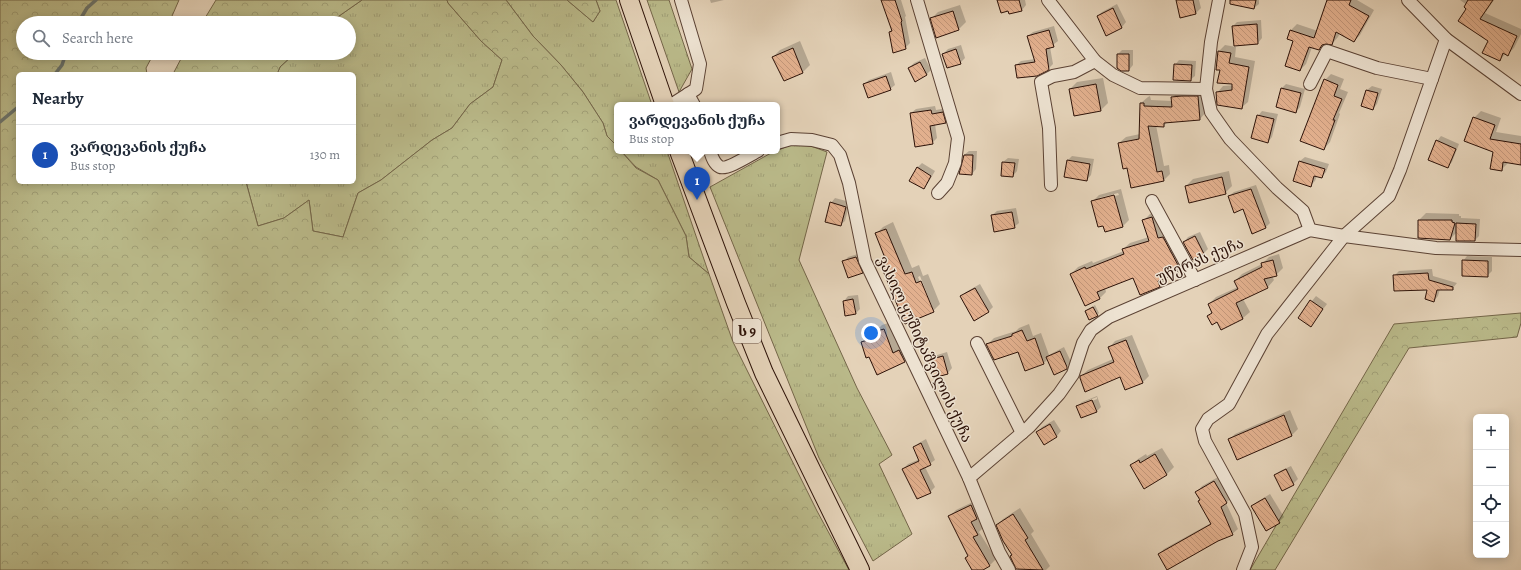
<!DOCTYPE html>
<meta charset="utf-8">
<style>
body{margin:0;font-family:Alegreya,"Noto Serif Georgian",serif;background:#f2f2f3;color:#1f2937}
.controls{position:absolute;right:12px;bottom:12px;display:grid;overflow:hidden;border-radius:6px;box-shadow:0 2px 10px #0003}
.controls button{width:36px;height:36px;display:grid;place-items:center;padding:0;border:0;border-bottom:1px solid #e0e1e3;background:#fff;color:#1f2937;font:20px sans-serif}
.you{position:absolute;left:871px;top:333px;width:14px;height:14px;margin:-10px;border:3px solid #fff;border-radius:50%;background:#1a73e8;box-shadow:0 0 0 6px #1a73e833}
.badge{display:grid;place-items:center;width:26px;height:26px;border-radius:50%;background:#8f2418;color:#fff;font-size:13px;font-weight:700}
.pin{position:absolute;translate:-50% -33px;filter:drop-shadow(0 1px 2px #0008)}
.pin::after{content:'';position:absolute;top:21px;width:14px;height:12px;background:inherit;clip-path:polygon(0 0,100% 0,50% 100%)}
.popup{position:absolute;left:614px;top:102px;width:166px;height:52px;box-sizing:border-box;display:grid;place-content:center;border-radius:6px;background:#fff;filter:drop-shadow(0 1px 3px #0005);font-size:13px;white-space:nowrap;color:#747a83}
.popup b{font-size:15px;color:#1f2937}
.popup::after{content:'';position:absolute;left:50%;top:100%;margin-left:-8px;border:8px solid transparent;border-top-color:#fff}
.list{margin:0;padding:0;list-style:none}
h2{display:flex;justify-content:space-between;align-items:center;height:52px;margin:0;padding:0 16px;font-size:17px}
h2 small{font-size:13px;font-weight:400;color:#747a83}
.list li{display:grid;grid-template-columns:26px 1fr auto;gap:12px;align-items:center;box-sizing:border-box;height:60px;padding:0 16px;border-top:1px solid #e0e1e3}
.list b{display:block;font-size:15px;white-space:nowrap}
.list p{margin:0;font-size:13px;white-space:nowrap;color:#747a83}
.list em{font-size:13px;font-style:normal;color:#747a83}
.icon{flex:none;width:22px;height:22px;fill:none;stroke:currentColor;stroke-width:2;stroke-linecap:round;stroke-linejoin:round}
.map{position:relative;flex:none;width:1521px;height:570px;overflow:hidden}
.search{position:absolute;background:#fff;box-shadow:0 2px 10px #0003;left:16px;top:16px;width:340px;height:44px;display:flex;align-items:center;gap:10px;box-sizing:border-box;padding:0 14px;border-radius:22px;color:#747a83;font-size:15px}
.panel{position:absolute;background:#fff;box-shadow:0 2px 10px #0003;left:16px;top:72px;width:340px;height:112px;border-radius:6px}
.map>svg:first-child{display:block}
</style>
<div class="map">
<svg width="1521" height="570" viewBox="0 0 1521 570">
<defs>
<pattern id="grass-tufts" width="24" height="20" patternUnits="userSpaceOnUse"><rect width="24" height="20" fill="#baba8a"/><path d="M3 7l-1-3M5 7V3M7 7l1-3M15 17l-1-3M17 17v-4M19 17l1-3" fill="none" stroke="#a09f76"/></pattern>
<pattern id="forest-crowns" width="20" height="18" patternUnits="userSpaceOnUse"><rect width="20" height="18" fill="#baba8a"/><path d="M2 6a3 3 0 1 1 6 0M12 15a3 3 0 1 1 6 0" fill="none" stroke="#a09f76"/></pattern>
<pattern id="building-back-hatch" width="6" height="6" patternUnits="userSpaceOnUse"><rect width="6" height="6" fill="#e2b08e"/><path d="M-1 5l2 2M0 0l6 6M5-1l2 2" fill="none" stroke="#c29679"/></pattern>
</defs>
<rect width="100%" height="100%" fill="#e4d2b8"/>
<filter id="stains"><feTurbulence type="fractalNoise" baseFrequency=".005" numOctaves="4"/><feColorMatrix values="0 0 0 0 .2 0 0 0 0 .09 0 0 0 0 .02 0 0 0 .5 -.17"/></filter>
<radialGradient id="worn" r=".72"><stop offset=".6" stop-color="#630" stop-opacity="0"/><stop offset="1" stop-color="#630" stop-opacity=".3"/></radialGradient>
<g fill="url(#grass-tufts)" stroke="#746649">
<polygon points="362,0 447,0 448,3 481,41 502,60 493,87 470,104 452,128 432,140 381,180 358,193 343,237 313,231 309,200 284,218 258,226 246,182 354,182 354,74 277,74 280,67 295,53 349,53 349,23 329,23"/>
<polygon points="506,0 567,0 593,22 600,11 596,0 616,0 652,105 617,105 617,146 607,136 603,123 583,92 561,65 533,36"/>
<polygon points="647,0 669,0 692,69 679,92"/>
<polygon points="793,144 811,146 827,152 799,260 857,388 892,455 879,464 912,534 873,561 819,458 710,187 771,153"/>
<polygon points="621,151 667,151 709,274 689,257 686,236 658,180 636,167"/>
</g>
<g fill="url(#forest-crowns)" stroke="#746649">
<polygon points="0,0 179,0 169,23 23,23 23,53 154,53 146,68 147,74 18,74 18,182 246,182 258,226 284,218 309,200 313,231 343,237 358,193 381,180 432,140 452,128 470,104 493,87 502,60 481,41 448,3 447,0 506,0 533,36 561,65 583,92 603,123 607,136 617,146 617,151 621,151 636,168 658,180 686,236 689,257 709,274 733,342 817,511 849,570 0,570"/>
<polygon points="216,0 362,0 329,23 202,23"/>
<polygon points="567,0 596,0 600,11 593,22"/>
<polygon points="184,53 295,53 280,67 277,74 173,74"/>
<polygon points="1521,313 1521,323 1517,337 1409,348 1275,570 1250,570 1394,324"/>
</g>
<g fill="#0003" fill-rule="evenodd">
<polygon points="710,0 724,0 711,3"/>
<polygon points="883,0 901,0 906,16 905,17 910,43 905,48 890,32 892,29"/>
<polygon points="998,0 1025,0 1026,5 1022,10 1010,13 1009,9"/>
<polygon points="1177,0 1199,0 1201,8 1196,13 1181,17"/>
<polygon points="1231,0 1259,0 1259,4 1254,8 1230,3"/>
<polygon points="1328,0 1357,0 1374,10 1360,35 1354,41 1340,33 1338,37 1332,44 1325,43 1319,49 1312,47 1306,64 1300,70 1291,30 1297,24 1318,31"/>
<polygon points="1460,0 1494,0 1485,13 1521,29 1521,34 1514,48 1508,54 1506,53 1500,60 1489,40 1467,5"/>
<polygon points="1117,4 1126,22 1122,27 1107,34 1098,16 1102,12"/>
<polygon points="960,5 966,22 959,29 937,37 931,19 938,12"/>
<polygon points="1261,20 1262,38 1258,43 1233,26 1237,22"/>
<polygon points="1054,26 1058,41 1050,47 1053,64 1048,69 1016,65 1021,61 1035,59 1028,36 1033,32"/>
<polygon points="800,41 810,65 803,72 785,80 773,57 780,50"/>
<polygon points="961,45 965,58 960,63 943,54 948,49"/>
<polygon points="1225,45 1236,47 1235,57 1255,61 1248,102 1241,108 1217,93 1223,86 1237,85 1221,69 1219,51"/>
<polygon points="1122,50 1133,50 1133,65 1129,70 1118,54"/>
<polygon points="925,58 931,70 927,74 915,80 909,68 914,63"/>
<polygon points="1179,60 1196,61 1195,76 1190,80 1175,65"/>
<polygon points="891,72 895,85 890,89 864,84 869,80"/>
<polygon points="1331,74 1344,79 1340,89 1348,92 1339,113 1340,114 1330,142 1324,149 1325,80"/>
<polygon points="1103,78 1108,103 1101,110 1070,89 1077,82"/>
<polygon points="1286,84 1305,89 1300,107 1296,112 1282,88"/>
<polygon points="1372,86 1382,89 1377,104 1373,109 1363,106 1367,90"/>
<polygon points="1204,90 1206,112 1200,119 1167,122 1164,126 1156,125 1164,166 1169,165 1170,174 1164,180 1128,167 1119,143 1126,137 1140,134 1141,103 1148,97 1150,96 1151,100 1172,101 1172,98 1179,91"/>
<polygon points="935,106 936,110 947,108 950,118 945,122 935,124 937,138 932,143 911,113 916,109"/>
<polygon points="1262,111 1278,114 1272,137 1268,142 1258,116"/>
<polygon points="1481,111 1501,118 1496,132 1521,136 1521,164 1508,163 1501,170 1494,152 1474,118"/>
<polygon points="1441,136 1459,144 1452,162 1447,167 1437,141"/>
<polygon points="969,151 977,151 976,169 972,174 964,155"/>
<polygon points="1072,156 1094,159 1091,175 1087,180 1068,160"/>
<polygon points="1305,157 1329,164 1326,172 1322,177 1317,176 1315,181 1311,185 1294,180 1300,161"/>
<polygon points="1008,158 1019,159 1017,171 1013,176 1003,162"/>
<polygon points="922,163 935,171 928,183 923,188 917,168"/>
<polygon points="1229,171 1232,186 1225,193 1186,186 1193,179"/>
<polygon points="1256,185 1270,223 1266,227 1252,232 1244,208 1229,196 1234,192"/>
<path d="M1121 189 1129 220 1122 227 1092 202 1099 195ZM1118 193 1119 195 1099 200V198Z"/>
<polygon points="835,198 850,202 845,221 840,225 831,203"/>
<polygon points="1016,208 1019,223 1014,227 992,215 997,211"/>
<polygon points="1159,211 1184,266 1178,272 1165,277 1166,279 1160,286 1134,276 1105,288 1106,292 1100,298 1086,305 1071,274 1078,267 1092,261 1093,263 1124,251 1123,249 1130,243 1149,237 1143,221 1150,214"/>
<polygon points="1426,213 1459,214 1459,216 1461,216 1461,218 1480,219 1479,236 1475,240 1457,232 1450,239 1419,220"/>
<path d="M893 222 912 268 919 265 923 276 928 274 940 304 933 311 881 261 885 256 876 234 883 227ZM920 276 933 309H931L918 277Z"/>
<polygon points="1200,232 1208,249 1204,253 1193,259 1184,242 1188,237"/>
<polygon points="861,253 867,268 862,273 844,262 848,257"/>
<polygon points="1279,254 1283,268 1276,275 1272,276 1274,280 1268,287 1243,299 1250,312 1243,318 1221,329 1217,321 1208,316 1213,312 1209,304 1216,297 1238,287 1235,281 1242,274 1262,264 1269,257"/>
<polygon points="1467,256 1492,257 1492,271 1487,276 1463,261"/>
<polygon points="1432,269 1433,276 1457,283 1452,289 1440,289 1438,296 1434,301 1428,289 1394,276 1399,271"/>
<polygon points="980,284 993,307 988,312 962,296 966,292"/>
<polygon points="858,295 860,309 856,313 844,301 848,296"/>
<polygon points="1316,296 1327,304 1311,325 1299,317"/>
<polygon points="1095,305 1099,313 1097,315 1086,311"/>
<polygon points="891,322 911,354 904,361 862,342 869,335 875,333 875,332 882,325"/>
<polygon points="1029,324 1033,336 1041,333 1049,355 1064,347 1071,362 1066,368 1048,359 1044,363 1026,370 1019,351 987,345 994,338 1016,331 1019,328"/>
<polygon points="1132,335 1149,376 1143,382 1126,389 1120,376 1081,376 1088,370 1113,359 1109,348 1115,341"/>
<polygon points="947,352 952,368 948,373 934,377 929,361 934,356"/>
<path d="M1097 396 1101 407 1097 411 1078 406 1082 402ZM1097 397V399L1082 405V403Z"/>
<polygon points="1290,410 1298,429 1292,435 1237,459 1229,440 1235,434"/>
<polygon points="1054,420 1061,431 1057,436 1044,443 1038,432 1042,427"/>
<polygon points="926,439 935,460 925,467 935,487 930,492 903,469 908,464 920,459 914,447 919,443"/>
<polygon points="1162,448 1174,467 1167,474 1144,488 1131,466 1138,459 1146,454 1147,456"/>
<polygon points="1291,466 1298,479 1293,484 1275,476 1280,471"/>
<polygon points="1220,476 1232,497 1226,503 1238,529 1232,534 1199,551 1159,554 1164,549 1211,523 1197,492 1202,486"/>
<polygon points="1270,494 1284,517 1279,522 1252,506 1257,502"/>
<polygon points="977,500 983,512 978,517 983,528 979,532 996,559 990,565 981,570 973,570 969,555 950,516 956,510"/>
<polygon points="1020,508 1034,531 1031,534 1050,566 1046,570 1018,570 1011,557 1013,555 997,525 1003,519"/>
</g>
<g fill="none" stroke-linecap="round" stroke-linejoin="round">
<g stroke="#6b756e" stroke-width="3.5">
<polyline points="60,23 60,22 78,23 87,8 96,0"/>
<polyline points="55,74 62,65 66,53"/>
<polyline points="0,122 18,107"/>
</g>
</g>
<g fill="url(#building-back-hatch)" stroke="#2d1208">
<polygon points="881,0 895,0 902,21 901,22 906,49 893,53 889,32 892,31"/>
<polygon points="997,0 1019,0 1022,11 1009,14 1008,11 1001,13"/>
<polygon points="1176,0 1193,0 1196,14 1180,18"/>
<polygon points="1230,0 1256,0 1254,9 1230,4"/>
<polygon points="1327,0 1351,0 1349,5 1369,16 1354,42 1336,32 1332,45 1326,44 1322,45 1319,50 1309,47 1300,71 1285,66 1293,41 1287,39 1290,30 1314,38"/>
<polygon points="1468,0 1493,0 1480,19 1517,36 1508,56 1503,53 1500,61 1482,53 1488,41 1458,21 1466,9 1464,7"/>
<polygon points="1113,8 1122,28 1106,36 1097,16"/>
<polygon points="953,11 959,30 936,38 930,18"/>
<polygon points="1257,24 1258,44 1234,46 1232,26"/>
<polygon points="1049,30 1054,47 1046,49 1049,70 1037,76 1017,78 1015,65 1035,62 1027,36"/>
<polygon points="793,48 803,73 784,81 772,57"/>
<polygon points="956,49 961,64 947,68 942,54"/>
<polygon points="1218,51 1231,53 1229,63 1249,67 1242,109 1217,105 1216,92 1232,90 1232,84 1217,83 1220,70 1216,70"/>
<polygon points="1117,54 1129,54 1129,71 1121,71 1117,68"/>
<polygon points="920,62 927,75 915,82 908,68"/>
<polygon points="1174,64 1192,65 1191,81 1173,80"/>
<polygon points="886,76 891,90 868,98 863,84"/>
<polygon points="1324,79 1338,85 1334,96 1342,99 1333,120 1335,120 1324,150 1300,141"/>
<polygon points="1096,84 1101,111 1074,116 1069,89"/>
<polygon points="1281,88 1301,93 1296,113 1276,107"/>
<polygon points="1366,90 1378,93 1373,110 1361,106"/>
<polygon points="1182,96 1198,96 1200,120 1164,123 1164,127 1148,126 1157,172 1162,171 1164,181 1131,188 1127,168 1123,169 1118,143 1139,139 1140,103 1144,103 1144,106 1172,107 1171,97"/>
<polygon points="931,110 932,114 943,112 946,123 930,126 933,144 915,147 910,113"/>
<polygon points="1257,115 1274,119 1268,143 1251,138"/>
<polygon points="1473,117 1495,125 1490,139 1521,144 1521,165 1503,162 1502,171 1490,169 1493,152 1464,141"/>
<polygon points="1436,140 1456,149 1448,168 1428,160"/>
<polygon points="964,155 973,155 972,175 959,174"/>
<polygon points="1067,160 1090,164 1087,181 1064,177"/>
<polygon points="1299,161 1325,169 1322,178 1314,176 1311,187 1293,181"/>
<polygon points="1002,162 1015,163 1013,177 1001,176"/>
<polygon points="917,167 931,176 924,189 909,181"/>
<polygon points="1222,177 1226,194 1189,203 1185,186"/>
<polygon points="1251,189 1266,228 1252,234 1243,209 1234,213 1228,196"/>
<polygon points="1114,195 1123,227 1105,232 1103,226 1098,227 1091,201"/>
<polygon points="830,202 846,207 841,226 825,222"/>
<polygon points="1012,212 1015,228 994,232 991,215"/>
<polygon points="1152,217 1158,238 1163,237 1179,267 1176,268 1178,273 1158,281 1160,287 1140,295 1133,278 1097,292 1100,299 1085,306 1070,274 1085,267 1086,269 1124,254 1122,249 1149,241 1142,220"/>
<polygon points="1418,220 1452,220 1452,222 1455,223 1450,240 1418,238"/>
<polygon points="1456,223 1476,224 1475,241 1456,241"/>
<polygon points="886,229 905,274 912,272 916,283 921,281 934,312 905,324 879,261 885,258 875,233"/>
<polygon points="1195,236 1204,254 1193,260 1183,242"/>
<polygon points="856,257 863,273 848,278 842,261"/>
<polygon points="1273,260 1277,276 1264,279 1268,288 1236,303 1243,319 1221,330 1217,322 1212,325 1207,316 1212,313 1208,304 1238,289 1234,281 1262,267 1261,263"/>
<polygon points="1462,260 1488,261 1488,277 1462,276"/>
<polygon points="1428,273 1429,280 1453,287 1453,290 1437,290 1434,302 1425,299 1427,290 1394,291 1393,275"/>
<polygon points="975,288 989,312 974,321 960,296"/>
<polygon points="853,299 856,314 845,316 843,301"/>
<polygon points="1310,300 1323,309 1311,327 1298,318"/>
<polygon points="1093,307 1098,316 1089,320 1085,311"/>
<polygon points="884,329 893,353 899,350 905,362 877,375 869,357 866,358 861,342 875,338 873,332"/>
<polygon points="1022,330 1027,341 1035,338 1044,364 1025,371 1018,352 994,360 986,344 1012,336 1012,334"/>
<polygon points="1126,340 1143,383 1125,390 1120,377 1085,392 1080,378 1080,376 1114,362 1108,347"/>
<polygon points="1060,351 1067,367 1067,369 1054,375 1046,357"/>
<polygon points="943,356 948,374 933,378 928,360"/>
<polygon points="1092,400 1097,412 1081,418 1076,406"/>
<polygon points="1284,415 1292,436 1237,460 1228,439"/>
<polygon points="1050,424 1057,437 1044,445 1036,432"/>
<polygon points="921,443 931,465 920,470 931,493 917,499 902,469 919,461 913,447"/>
<polygon points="1155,454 1167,475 1144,489 1130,465 1139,460 1140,463"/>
<polygon points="1286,469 1294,485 1282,491 1274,475"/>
<polygon points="1214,481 1227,503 1221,507 1233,535 1218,541 1167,570 1158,554 1211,524 1198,501 1200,500 1195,492"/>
<polygon points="1265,498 1280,523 1266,531 1251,506"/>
<polygon points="971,505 977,519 971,522 978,535 973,537 990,566 983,570 972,570 965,558 968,556 948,516"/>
<polygon points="1013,514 1028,538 1025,540 1043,570 1016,569 1010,556 1012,555 1003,541 996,525"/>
</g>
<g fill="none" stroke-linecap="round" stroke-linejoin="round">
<g stroke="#5b4234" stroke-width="14">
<g id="minor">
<polyline points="917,0 958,138 955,163 947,183 938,193"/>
<polyline points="1048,0 1095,61 1113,75 1140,88 1206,89"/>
<polyline points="1219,0 1211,42 1206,89 1211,112 1230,139 1277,188 1303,211 1310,230"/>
<polyline points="1408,0 1446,39 1521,94"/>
<polyline points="1310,84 1327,51 1377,68 1432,79"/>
<polyline points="688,94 694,105"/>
<polyline points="671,105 696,89 700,64 681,0"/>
<polyline points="777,143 791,139 812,140 832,145 840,155 849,183 865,261 969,478 999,552 1009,570"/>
<path d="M710 151C712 157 714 164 720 167 727 170 750 155 758 151"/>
<polyline points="1051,185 1049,128 1041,82 1053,76 1074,72 1095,61"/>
<polyline points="1152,201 1195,280"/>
<polyline points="977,343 1022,433"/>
<polyline points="969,478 1029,427 1059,394 1073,374 1083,343 1091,330 1109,317 1310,230 1344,236 1436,248 1521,250"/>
<polyline points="1243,570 1252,547 1245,514 1205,441 1202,429 1208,419 1229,404 1267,334 1344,236 1389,196 1400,170 1446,39"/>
</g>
</g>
<g stroke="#2d1208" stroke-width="20">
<g id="highway">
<polyline points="629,0 665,105"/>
<polyline points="679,151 736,303 764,373 860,570"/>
</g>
</g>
<use href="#minor" stroke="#ede2d1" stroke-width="12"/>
<use href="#highway" stroke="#e4d2b8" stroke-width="18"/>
</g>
<g text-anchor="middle" stroke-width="3" stroke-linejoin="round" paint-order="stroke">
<rect fill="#ede2d1" stroke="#675044" stroke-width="1" x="733" y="319" width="28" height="24" rx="3"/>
<g font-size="14" font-weight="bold" fill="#2d1208">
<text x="747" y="336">ს 9</text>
</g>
<g font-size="15" fill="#2d1208" stroke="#ede2d1">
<text transform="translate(1200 260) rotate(-23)" y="5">უწერას ქუჩა</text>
<text transform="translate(925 349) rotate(65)" y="5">ვასილ ყუშიტაშვილის ქუჩა</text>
</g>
</g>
<rect width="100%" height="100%" filter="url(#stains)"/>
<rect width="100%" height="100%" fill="url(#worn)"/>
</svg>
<div class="controls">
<button>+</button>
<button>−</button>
<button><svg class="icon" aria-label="locate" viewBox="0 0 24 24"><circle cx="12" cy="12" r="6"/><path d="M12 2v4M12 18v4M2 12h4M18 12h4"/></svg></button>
<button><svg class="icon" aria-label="layers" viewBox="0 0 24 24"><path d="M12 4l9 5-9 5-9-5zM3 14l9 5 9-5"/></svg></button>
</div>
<div class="you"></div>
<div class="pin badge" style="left:697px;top:200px;background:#1a4fb4">1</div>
<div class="popup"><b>ვარდევანის ქუჩა</b>Bus stop</div>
<div class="search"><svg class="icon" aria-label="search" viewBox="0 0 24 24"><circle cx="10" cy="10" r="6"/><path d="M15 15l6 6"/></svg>Search here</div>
<section class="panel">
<h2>Nearby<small></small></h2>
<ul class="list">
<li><span class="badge" style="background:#1a4fb4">1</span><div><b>ვარდევანის ქუჩა</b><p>Bus stop</p></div><em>130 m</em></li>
</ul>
</section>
</div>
